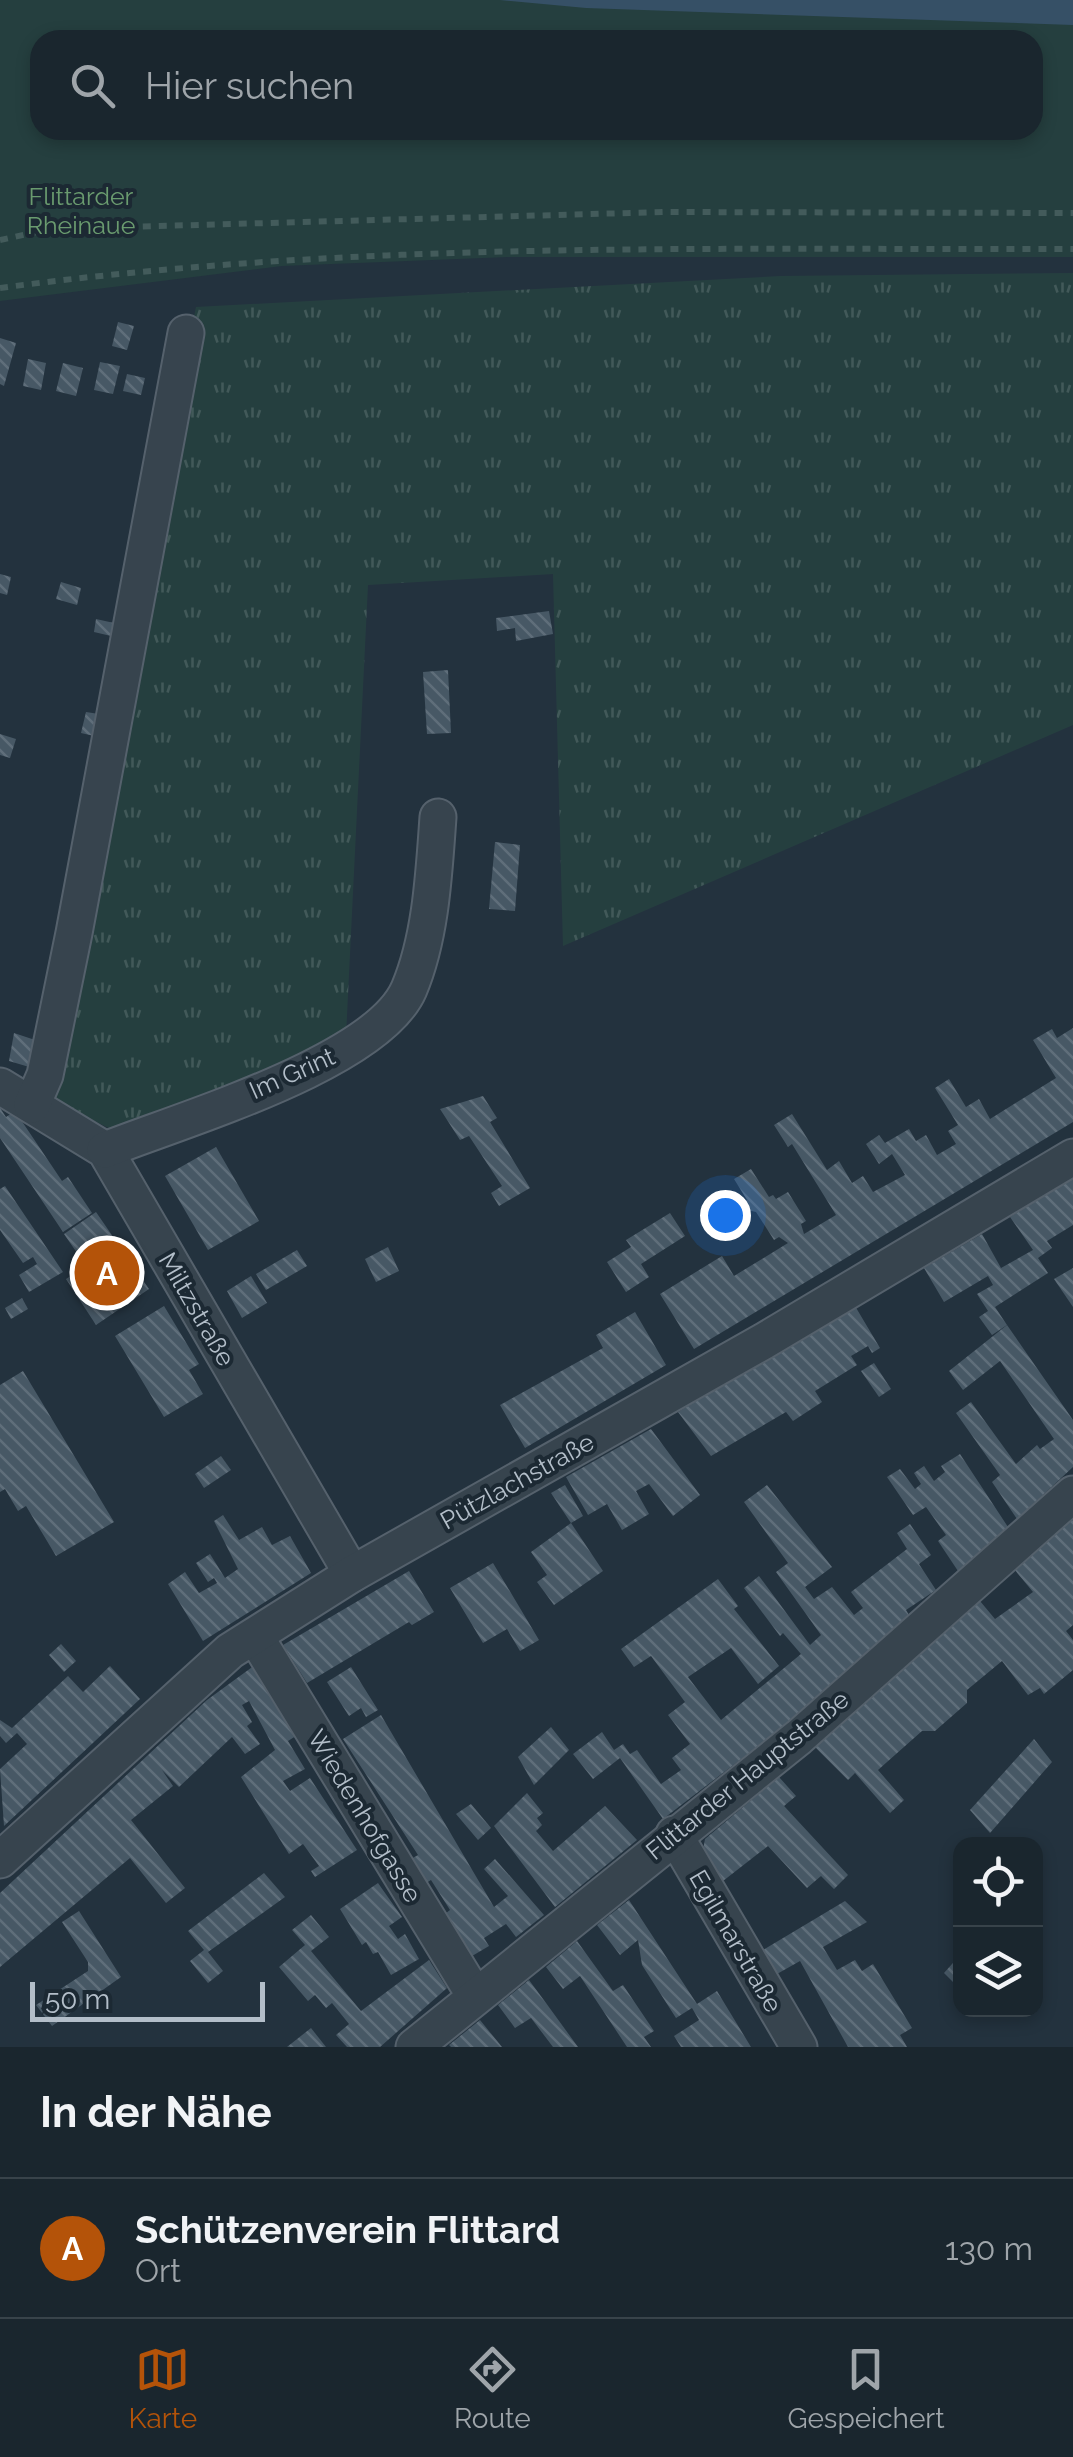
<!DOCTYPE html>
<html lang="de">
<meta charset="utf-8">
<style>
body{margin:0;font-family:Raleway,sans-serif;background:#232e36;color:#f1f3f6}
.controls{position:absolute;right:30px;bottom:30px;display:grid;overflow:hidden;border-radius:20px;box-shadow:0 5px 15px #0003}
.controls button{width:90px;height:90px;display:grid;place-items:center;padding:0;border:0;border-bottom:2px solid #38434a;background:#1a262e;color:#f1f3f6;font:50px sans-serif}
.scale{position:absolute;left:30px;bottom:25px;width:235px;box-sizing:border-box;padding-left:10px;border:5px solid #b3bec9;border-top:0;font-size:28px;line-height:35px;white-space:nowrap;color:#b3bec9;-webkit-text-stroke:8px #1c2933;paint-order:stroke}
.you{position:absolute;left:725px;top:1215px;width:35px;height:35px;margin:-25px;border:8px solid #fff;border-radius:50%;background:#1a73e8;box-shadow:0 0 0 15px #1a73e833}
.badge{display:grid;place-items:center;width:65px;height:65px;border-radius:50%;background:#b45309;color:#fff;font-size:32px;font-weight:700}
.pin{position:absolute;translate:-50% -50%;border:5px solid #fff;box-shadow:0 2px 10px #0006}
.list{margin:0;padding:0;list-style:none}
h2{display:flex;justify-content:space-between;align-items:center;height:130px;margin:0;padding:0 40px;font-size:42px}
h2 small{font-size:32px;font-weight:400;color:#9fa5aa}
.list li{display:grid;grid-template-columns:65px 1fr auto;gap:30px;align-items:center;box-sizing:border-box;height:140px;padding:0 40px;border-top:2px solid #38434a}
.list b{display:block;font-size:38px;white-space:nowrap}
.list p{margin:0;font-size:32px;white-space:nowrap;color:#9fa5aa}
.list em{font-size:32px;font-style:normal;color:#9fa5aa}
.icon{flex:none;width:55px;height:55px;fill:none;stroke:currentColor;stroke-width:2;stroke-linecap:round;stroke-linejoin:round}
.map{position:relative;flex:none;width:1073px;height:2047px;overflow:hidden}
.search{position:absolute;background:#1a262e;box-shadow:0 5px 15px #0003;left:30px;right:30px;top:30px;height:110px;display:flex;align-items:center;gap:25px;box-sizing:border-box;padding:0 35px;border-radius:30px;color:#9fa5aa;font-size:38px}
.sheet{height:270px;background:#1a262e}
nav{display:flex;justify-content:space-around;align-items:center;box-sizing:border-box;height:140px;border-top:2px solid #38434a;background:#1a262e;font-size:28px;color:#9fa5aa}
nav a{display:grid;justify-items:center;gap:5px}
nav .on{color:#b45309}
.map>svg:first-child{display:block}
</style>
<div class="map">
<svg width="1073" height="2047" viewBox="0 0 1073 2047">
<defs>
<pattern id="grass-tufts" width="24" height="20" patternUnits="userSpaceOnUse" patternTransform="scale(2.5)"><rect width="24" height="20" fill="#253f3f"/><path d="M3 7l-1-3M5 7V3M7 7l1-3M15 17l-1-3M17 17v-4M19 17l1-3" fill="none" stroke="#425959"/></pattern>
<pattern id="building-back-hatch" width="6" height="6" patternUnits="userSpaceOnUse" patternTransform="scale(2.5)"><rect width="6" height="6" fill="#475865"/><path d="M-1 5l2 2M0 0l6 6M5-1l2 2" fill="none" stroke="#5f6e7a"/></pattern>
</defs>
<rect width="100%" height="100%" fill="#23323e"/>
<polygon fill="url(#grass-tufts)" points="1073,273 1073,725 563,946 553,574 368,585 346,1036 123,1135 38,1093 196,307 781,276"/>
<path fill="#253f3f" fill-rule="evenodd" d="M0 0H1073V257H508L282 266 0 301ZM40 40H1033V130H40Z"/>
<polygon fill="#365066" points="500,0 1073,0 1073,25 586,8"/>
<g fill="url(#building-back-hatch)">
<polygon points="118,322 134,326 127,350 112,346"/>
<polygon points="0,338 16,343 4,386 0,384"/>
<polygon points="28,359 46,363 41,390 23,386"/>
<polygon points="100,362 120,366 113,394 94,390"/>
<polygon points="63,363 83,368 76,396 56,391"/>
<polygon points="127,374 145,378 141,395 123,391"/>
<polygon points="0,574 11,577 7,595 0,593"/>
<polygon points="61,582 81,588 77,605 56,599"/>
<polygon points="549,611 553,634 516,641 515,628 497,631 496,618"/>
<polygon points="96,619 114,623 111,636 94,632"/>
<polygon points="448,670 451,733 427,734 423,672"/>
<polygon points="86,712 99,714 94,736 81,733"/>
<polygon points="0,734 16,739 10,758 0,755"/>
<polygon points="495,842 520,845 515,911 489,909"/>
<polygon points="1073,1028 1073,1122 694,1349 660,1294 722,1256 734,1276 788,1243 779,1237 774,1240 756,1212 747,1210 742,1203 747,1200 734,1179 751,1169 769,1197 773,1195 776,1199 788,1192 806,1221 801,1224 804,1234 836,1215 792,1144 788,1147 774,1125 792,1114 827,1170 839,1161 852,1183 863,1176 873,1192 905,1175 892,1154 879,1164 866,1144 879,1135 885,1143 909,1129 916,1141 926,1135 937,1155 956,1144 948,1131 958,1125 935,1088 949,1079 966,1107 979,1099 990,1119 1056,1078 1033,1040 1052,1029 1057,1038"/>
<polygon points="14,1033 41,1042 36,1069 9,1061"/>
<polygon points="483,1096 497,1118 490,1122 530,1188 499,1206 491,1193 502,1186 469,1136 460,1140 440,1109"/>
<polygon points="0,1108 6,1117 15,1111 62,1181 68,1177 92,1213 63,1232 0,1138"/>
<polygon points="216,1147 259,1221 208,1250 165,1176"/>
<polygon points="1073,1178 1073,1225 1047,1241 1052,1248 1038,1258 1048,1273 995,1307 1007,1325 992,1335 979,1317 988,1311 977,1294 993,1285 988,1276 944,1302 924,1268 982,1234 1001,1268 1033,1250 1010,1217"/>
<polygon points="5,1186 63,1272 29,1292 19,1275 37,1264 33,1257 23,1263 0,1230 0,1189"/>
<polygon points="96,1212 149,1289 96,1325 66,1279 86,1266 64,1234"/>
<polygon points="670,1213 685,1236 641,1264 649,1277 626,1292 607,1262 631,1247 626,1240"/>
<polygon points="388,1247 399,1271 376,1282 365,1259"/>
<polygon points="297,1250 307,1266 266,1290 256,1274"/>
<polygon points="1073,1268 1073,1307 1054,1279"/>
<polygon points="251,1276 267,1303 242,1318 227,1291"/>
<polygon points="22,1298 28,1309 11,1319 5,1308"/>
<polygon points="164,1306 199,1364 189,1370 203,1394 164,1417 115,1336"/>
<polygon points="855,1306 880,1348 872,1353 868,1346 851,1356 857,1365 815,1391 822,1402 793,1421 786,1412 711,1456 678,1412"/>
<polygon points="635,1312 666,1365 525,1448 500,1405 603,1348 596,1335"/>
<polygon points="1007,1325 1073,1420 1073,1467 1017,1519 992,1482 1000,1475 956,1413 971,1402 1016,1464 1037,1445 1040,1449 1054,1439 1000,1361 963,1390 949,1371"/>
<polygon points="874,1363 891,1389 879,1397 861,1371"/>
<polygon points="23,1371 114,1522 56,1556 26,1506 18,1511 5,1489 0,1492 0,1385"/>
<polygon points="651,1429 700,1495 673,1516 649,1484 636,1491 649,1514 622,1530 607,1504 588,1515 566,1477"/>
<polygon points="960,1454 1008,1527 958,1571 938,1541 946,1535 926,1507 913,1515 887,1477 900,1469 915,1489 921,1484 914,1473 924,1466 934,1481 945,1472 941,1466"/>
<polygon points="221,1456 231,1470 204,1488 195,1474"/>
<polygon points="565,1485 583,1516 571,1523 551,1493"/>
<polygon points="767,1485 832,1567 805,1587 814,1599 832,1587 854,1615 863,1608 851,1592 907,1549 897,1533 910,1524 931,1555 919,1564 936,1590 906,1610 909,1615 788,1723 663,1819 620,1758 593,1779 573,1754 602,1732 614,1750 623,1744 630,1754 637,1750 661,1784 681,1770 672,1758 690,1744 668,1715 685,1702 651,1656 634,1667 621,1649 718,1579 738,1606 734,1609 779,1666 758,1684 731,1648 688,1677 721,1720 801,1654 783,1633 780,1636 744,1588 759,1576 810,1645 821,1635 776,1572 788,1563 744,1502"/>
<polygon points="223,1515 239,1540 262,1527 272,1545 290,1536 311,1573 203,1641 168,1584 185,1572 199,1593 217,1583 214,1578 208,1582 196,1563 210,1554 225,1578 238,1569 214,1521"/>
<polygon points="1073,1516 1073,1625 1066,1631 1073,1640 1073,1670 1044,1694 1040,1688 1028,1695 1002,1661 967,1690 967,1703 935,1731 922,1731 878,1770 904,1800 890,1813 855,1773 848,1780 815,1747 980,1601 995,1619 1033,1592 1014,1569"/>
<polygon points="571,1523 603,1571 554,1605 537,1582 547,1575 531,1552"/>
<polygon points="493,1563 539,1640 520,1651 507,1629 483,1643 450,1588"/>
<polygon points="409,1571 434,1612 412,1625 409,1622 307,1683 283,1645"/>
<polygon points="61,1644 76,1661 64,1672 49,1655"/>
<polygon points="255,1665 299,1734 288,1741 305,1769 283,1781 290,1791 310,1778 357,1850 315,1877 311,1871 319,1866 303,1844 289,1854 241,1777 275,1750 249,1701 242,1705 252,1722 247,1726 260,1744 245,1754 232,1737 179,1787 162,1770 173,1786 131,1820 185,1888 166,1903 130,1858 0,1967 0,1893 207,1700"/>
<polygon points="110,1666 140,1699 4,1826 0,1769 27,1744 17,1733 6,1743 0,1736 0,1720 12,1728 68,1676 83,1692"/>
<polygon points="351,1667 378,1710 366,1717 361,1708 349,1716 327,1682"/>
<polygon points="381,1715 494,1907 508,1896 484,1869 495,1859 544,1915 516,1937 506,1924 484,1938 489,1946 467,1959 441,1917 450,1910 431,1880 421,1886 406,1862 418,1855 343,1739"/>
<polygon points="551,1727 569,1750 534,1785 518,1757"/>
<polygon points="1034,1739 1052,1762 990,1833 970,1810"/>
<polygon points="779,1777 796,1796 784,1806 848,1875 834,1889 821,1876 807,1888 768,1846 723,1881 703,1850 705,1839"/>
<polygon points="527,1793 543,1813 537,1818 542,1825 536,1831 553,1851 605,1806 637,1840 555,1907 494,1826"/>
<polygon points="471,1804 491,1828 478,1840 456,1814"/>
<polygon points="264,1873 285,1897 208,1952 223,1971 208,1983 190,1961 204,1950 188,1931"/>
<polygon points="378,1883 402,1917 389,1926 398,1939 405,1934 419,1959 391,1975 378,1952 373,1954 366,1942 362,1945 340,1909"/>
<polygon points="629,1900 697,2004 717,1991 751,2047 681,2047 674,2036 699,2020 692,2008 676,2018 642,1965 638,1940 620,1955 597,1925"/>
<polygon points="845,1901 867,1922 823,1947 837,1970 855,1960 862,1971 873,1964 912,2028 900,2035 907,2047 848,2047 800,1961 777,1974 763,1950"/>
<polygon points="79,1911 121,1977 52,2026 36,2005 88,1971 88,1962 62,1922"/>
<polygon points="311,1915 329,1937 311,1951 361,2011 429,1960 447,1988 380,2047 347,2047 336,2035 349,2024 332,2003 326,2008 315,1995 308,2001 279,1967 305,1945 292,1930"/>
<polygon points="577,1941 613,1991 623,1985 654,2031 644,2037 651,2047 627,2047 580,1976 563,1989 546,1967"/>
<polygon points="960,1955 960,1989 944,1973"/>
<polygon points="529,1980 546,2003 578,2047 553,2047 531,2018 515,2028 498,2005"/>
<polygon points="480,2020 502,2047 451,2047 449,2045"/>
<polygon points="311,2028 326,2047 287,2047"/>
</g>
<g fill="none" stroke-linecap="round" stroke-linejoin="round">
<g stroke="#55616c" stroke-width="39">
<g id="minor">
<polyline points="0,1086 105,1150 352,1574"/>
<polyline points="32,1105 45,1075 74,933 186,333"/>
<path d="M105 1150C180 1120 377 1063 409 989 431 937 434 873 438 817"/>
<polyline points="255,1636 475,1996"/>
<polyline points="674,1834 799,2047"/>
<polyline points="0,1860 230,1651 352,1574 764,1341 1073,1157"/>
<polyline points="414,2047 799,1737 1073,1494"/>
</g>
</g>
<g stroke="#435b5b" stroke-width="6" stroke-dasharray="8 8" stroke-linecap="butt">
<polyline points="0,240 51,229 665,212 1073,213"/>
<path d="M0 288C356 240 715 250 1073 249"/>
</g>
<use href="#minor" stroke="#37444e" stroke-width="35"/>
</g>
<g text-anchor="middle" stroke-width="8" stroke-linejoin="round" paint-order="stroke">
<g font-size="25" fill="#6a9b6f" stroke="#1c2933">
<text x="81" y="205">Flittarder<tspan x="81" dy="29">Rheinaue</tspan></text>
</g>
<g font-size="25" fill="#b3bec9" stroke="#1c2933">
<text transform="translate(292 1073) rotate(-24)" y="9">Im Grint</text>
<text transform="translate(197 1309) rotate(60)" y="9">Miltzstraße</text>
<text transform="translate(517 1481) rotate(-29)" y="9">Pützlachstraße</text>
<text transform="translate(747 1775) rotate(-39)" y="9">Flittarder Hauptstraße</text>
<text transform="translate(365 1816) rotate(59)" y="9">Wiedenhofgasse</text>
<text transform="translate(736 1941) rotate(60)" y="9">Egilmarstraße</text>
</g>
</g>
</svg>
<div class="controls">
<button><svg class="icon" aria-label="locate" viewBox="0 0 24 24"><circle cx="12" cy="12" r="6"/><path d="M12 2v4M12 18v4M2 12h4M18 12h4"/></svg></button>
<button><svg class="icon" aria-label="layers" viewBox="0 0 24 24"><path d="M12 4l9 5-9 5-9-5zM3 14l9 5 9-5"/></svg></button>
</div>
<div class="scale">50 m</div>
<div class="you"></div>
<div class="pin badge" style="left:107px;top:1273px">A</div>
<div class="search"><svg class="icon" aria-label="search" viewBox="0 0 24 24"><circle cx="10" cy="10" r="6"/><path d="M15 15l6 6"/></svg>Hier suchen</div>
</div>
<section class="sheet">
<h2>In der Nähe<small></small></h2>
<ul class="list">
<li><span class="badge">A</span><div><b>Schützenverein Flittard</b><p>Ort</p></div><em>130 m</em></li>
</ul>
</section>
<nav>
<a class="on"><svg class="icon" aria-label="map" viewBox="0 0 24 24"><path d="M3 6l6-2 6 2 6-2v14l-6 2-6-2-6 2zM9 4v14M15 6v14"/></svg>Karte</a>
<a><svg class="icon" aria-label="directions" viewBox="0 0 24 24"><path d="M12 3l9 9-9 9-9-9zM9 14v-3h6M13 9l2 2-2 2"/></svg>Route</a>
<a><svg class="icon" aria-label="saved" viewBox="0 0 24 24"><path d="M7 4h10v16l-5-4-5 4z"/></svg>Gespeichert</a>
</nav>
